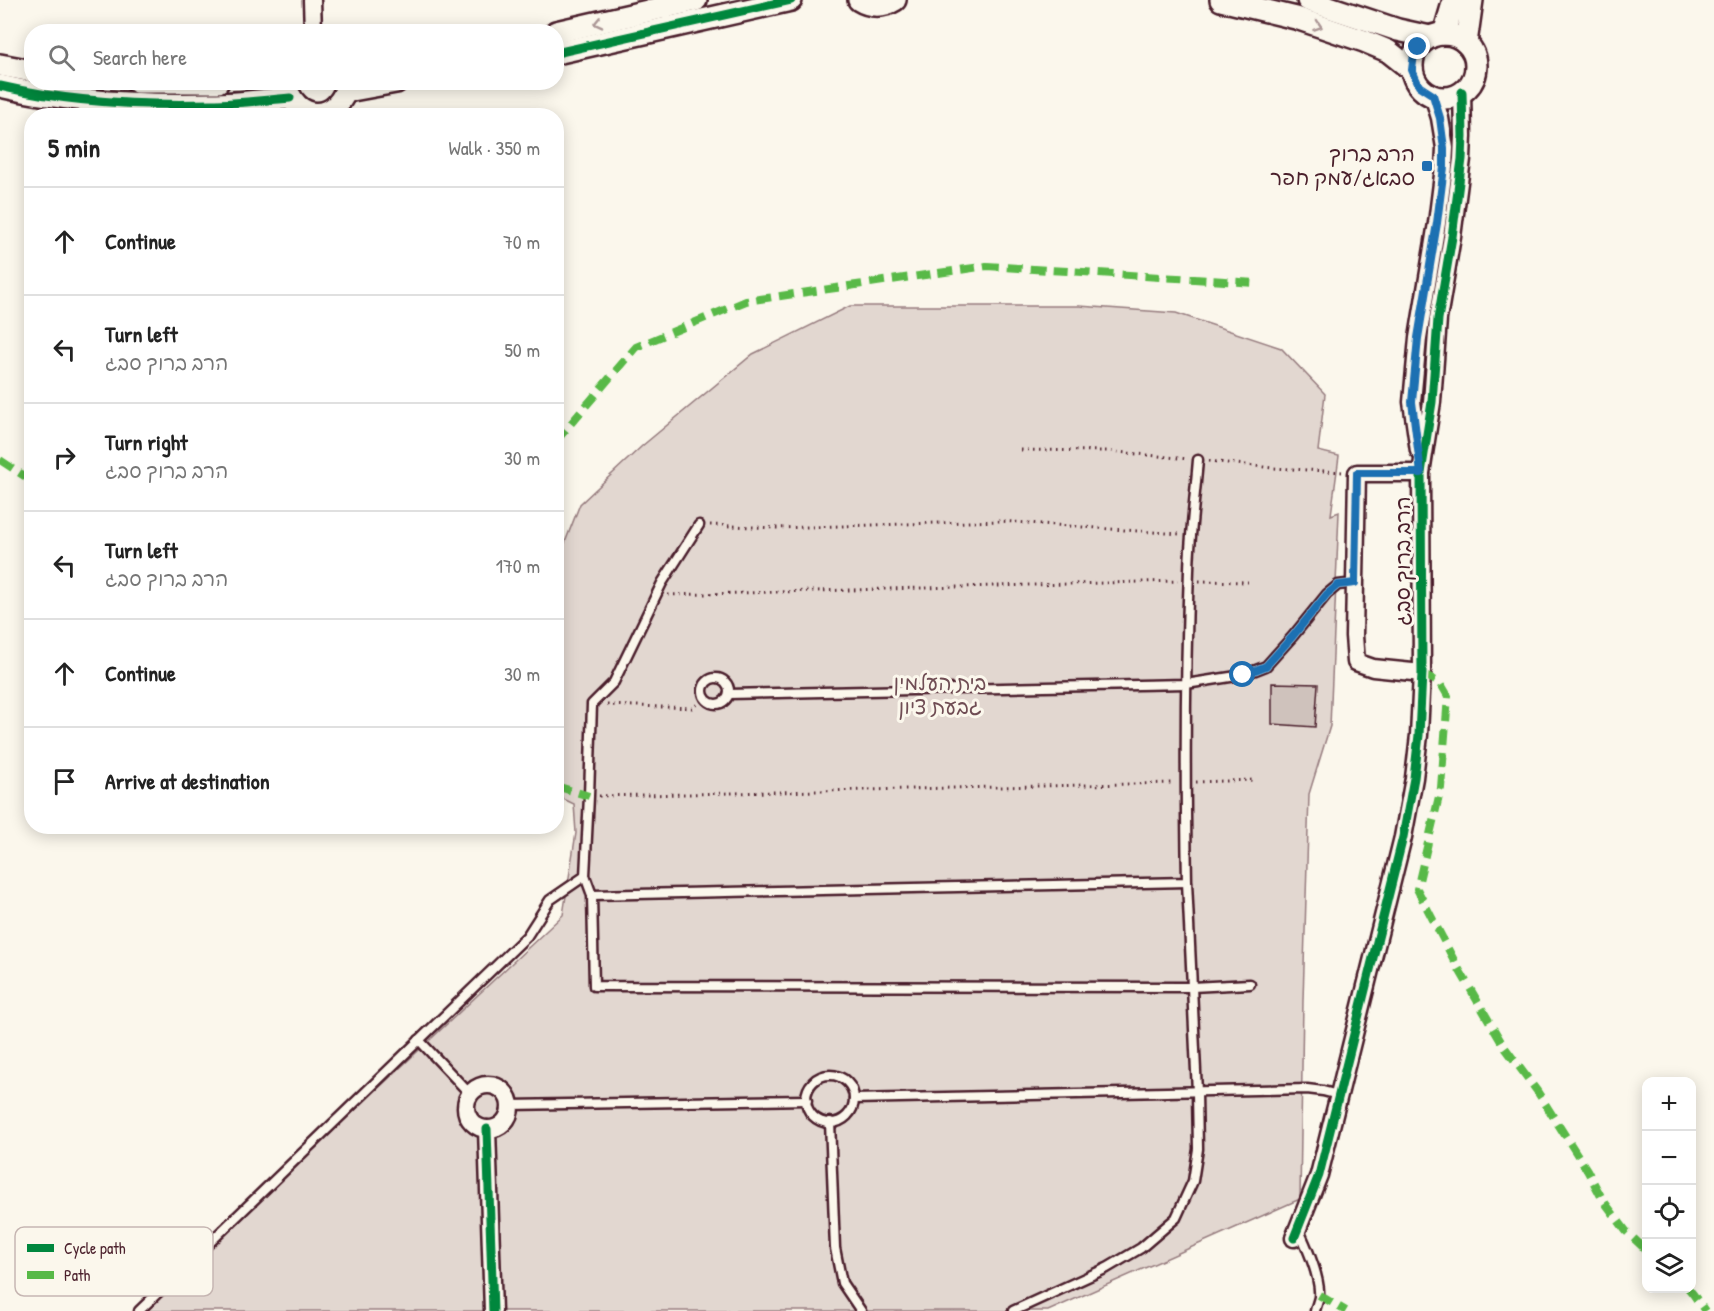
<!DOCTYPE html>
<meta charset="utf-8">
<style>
body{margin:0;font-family:"Patrick Hand","Playpen Sans Hebrew",sans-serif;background:#f2f2f2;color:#222}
.controls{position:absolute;right:18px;bottom:18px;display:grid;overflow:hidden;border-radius:12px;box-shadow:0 3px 15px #0003}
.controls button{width:54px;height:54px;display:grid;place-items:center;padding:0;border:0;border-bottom:2px solid #e0e0e0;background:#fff;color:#222;font:30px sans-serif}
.stop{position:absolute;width:18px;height:18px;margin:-14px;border:4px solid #1f6fb2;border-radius:50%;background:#fff}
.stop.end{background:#1f6fb2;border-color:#fff;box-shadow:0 2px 6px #0008}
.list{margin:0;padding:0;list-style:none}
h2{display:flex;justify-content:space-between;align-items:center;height:78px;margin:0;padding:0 24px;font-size:26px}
h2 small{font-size:20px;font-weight:400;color:#767676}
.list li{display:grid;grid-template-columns:39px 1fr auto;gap:18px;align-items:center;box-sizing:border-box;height:108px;padding:0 24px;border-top:2px solid #e0e0e0}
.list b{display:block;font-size:22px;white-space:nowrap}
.list p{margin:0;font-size:20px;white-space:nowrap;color:#767676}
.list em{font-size:20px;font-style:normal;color:#767676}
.icon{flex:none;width:33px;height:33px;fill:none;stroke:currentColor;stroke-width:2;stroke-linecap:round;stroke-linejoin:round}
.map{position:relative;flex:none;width:1714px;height:1311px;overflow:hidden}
.search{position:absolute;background:#fff;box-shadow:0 3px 15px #0003;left:24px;top:24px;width:540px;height:66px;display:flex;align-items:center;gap:15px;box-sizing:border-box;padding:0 21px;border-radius:24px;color:#767676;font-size:22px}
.panel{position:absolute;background:#fff;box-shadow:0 3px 15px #0003;left:24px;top:108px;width:540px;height:726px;border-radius:24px}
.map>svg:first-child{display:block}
</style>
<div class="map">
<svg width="1714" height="1311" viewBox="0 0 1714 1311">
<rect width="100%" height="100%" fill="#fbf7ec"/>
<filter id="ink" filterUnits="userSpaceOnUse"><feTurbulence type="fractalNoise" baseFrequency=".0167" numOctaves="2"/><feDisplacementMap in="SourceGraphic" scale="12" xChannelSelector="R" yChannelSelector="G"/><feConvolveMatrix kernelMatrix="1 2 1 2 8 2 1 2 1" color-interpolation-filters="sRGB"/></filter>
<g filter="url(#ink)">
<polygon fill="#e2d7d0" stroke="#967b7e" stroke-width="1.5" points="850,306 1079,306 1176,313 1281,348 1325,394 1318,451 1339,456 1331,515 1339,512 1330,726 1309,794 1303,1000 1300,1199 1048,1311 141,1311 563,915 576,833 574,804 557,796 557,563 580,504 642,446 753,354"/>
<polygon fill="#cfc2bc" stroke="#4a1f2b" stroke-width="1.5" points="1272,683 1318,684 1315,727 1272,724"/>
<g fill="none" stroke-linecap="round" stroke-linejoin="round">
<g stroke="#4a1f2b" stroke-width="13">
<g id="service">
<path d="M699 525 662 583 614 682 592 704 589 796 585 876 592 895 1187 882C1185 778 1185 674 1189 570 1190 533 1195 497 1198 460"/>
<circle cx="716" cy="691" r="13"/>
<polyline points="729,694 1186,684 1243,675 1266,666 1293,636 1327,594 1338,585 1355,583"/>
<polyline points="592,895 594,986 1192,987 1250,984"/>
<polyline points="419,1040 470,1094"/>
<circle cx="830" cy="1099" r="24"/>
<polyline points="854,1099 1307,1089 1323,1091 1338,1095"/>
<polyline points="510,1105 807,1100"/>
<polyline points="830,1122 835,1248 842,1283 861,1311"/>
<path d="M1298 1228C1306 1245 1321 1279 1319 1297 1318 1302 1316 1306 1315 1311"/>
<polyline points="139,1311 527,936 550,900 585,876"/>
<polyline points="1013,1311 1107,1268 1141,1248 1176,1218 1193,1181 1198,1149 1197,1092 1187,882"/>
</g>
</g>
<g stroke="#4a1f2b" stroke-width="21">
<g id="minor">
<polyline points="312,0 313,32"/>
<polyline points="1419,451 1412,402 1418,338 1437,223 1444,167 1445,148 1440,118 1433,95"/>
<polyline points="1421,473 1357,473 1354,636 1356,662 1373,668 1422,673"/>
<circle cx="488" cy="1107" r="22"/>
<polyline points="487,1129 493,1311"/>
<polyline points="1294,1238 1319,1175 1403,837 1414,778 1419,735 1422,673 1421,473 1432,402 1438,319 1452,237 1462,159 1463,136 1462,92"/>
</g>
</g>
<g stroke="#4a1f2b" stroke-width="26">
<g id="tertiary">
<path d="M859 0C870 7 884 7 895 0"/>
<polyline points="1221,0 1296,18 1364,41 1388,51 1412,70"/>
<polyline points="1308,0 1398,30 1430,37"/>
<polyline points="556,32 696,0"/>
<polyline points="1444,34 1454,0"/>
<circle cx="1444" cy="66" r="32"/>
<polyline points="1466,43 1472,0"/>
<polyline points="556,53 791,0"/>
<polyline points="0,65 32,71"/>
<polyline points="137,82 218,82"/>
<path d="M285 82C294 124 340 124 348 82"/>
<path d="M0 86C69 102 141 106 212 104 238 104 264 100 290 98"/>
<polyline points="347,91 396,82"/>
</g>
</g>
<g stroke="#4a1f2b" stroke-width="3" stroke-dasharray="1.5 4.5" stroke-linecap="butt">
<polyline points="1021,450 1107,451 1188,459"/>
<polyline points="1209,461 1273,468 1343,472"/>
<polyline points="710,525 776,528 1000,521 1180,534"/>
<polyline points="1199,581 1248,582"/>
<polyline points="668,595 1178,581"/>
<polyline points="607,705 693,708 704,698"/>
<polyline points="1196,782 1254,780"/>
<polyline points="599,796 1174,783"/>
</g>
<use href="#service" stroke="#fbf7ec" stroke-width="8"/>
<use href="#minor" stroke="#fbf7ec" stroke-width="16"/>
<use href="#tertiary" stroke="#fbf7ec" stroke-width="21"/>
<g stroke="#58b947" stroke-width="8" stroke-dasharray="15 8" stroke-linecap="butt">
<polyline points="556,441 636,347 746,301 987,266 1256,283"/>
<polyline points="0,460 32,481"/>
<polyline points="1422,673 1441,684 1448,696 1441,788 1417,889 1457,966 1503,1045 1537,1091 1587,1170 1603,1200 1626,1231 1646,1250"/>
<polyline points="556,786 589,796"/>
<polyline points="1688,1288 1693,1294 1705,1311"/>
<polyline points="1319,1295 1346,1311"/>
</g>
<g stroke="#fbf7ec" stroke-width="13">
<g id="cycleway">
<polyline points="556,53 791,0"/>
<path d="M0 86C69 102 141 106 212 104 238 104 264 100 290 98"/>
<polyline points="487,1129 493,1311"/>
<polyline points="1294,1238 1319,1175 1403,837 1414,778 1419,735 1422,673 1421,473 1432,402 1438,319 1452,237 1462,159 1463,136 1462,92"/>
</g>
</g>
<use href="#cycleway" stroke="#00873e" stroke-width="9"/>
</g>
<defs><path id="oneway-chevron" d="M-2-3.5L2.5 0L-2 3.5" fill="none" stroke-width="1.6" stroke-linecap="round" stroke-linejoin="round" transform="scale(1.5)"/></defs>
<g stroke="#ab9695">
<use href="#oneway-chevron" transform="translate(598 23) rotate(167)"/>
<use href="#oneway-chevron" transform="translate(1318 26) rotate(19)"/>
</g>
</g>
<g fill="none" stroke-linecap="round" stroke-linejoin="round" filter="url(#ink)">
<polyline stroke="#1f6fb2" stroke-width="8" points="1243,675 1266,666 1293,636 1327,594 1338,585 1355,583 1357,473 1421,473 1412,402 1418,338 1437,223 1444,167 1444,148 1440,118 1433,95 1419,86 1412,70 1414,54 1418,47"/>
</g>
<rect fill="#1f6fb2" stroke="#fbf7ec" stroke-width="2" x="1421" y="160" width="12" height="12" rx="3"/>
<g text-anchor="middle" stroke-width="6" stroke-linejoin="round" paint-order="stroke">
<g font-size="21" fill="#4a1f2b" stroke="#fbf7ec" text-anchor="end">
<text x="1415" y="161">הרב ברוך<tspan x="1415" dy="24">סבאג/עמק חפר</tspan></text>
</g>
<g font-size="21" fill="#4a1f2b" stroke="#fbf7ec">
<text transform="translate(1403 561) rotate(-90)" y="7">הרב ברוך סבג</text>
</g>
<g font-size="21" fill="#704d54" stroke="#fbf7ec">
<text x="940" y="690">בית העלמין<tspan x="940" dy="24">גבעת ציון</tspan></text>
</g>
</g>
<rect x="15" y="1227" width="198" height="69" rx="9" fill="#fbf7ec" stroke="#c6b6b2" stroke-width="1.5"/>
<rect x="27" y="1244" width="27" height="8" fill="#00873e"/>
<rect x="27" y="1271" width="27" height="8" fill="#58b947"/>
<g font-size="16" fill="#4a1f2b">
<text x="64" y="1254">Cycle path</text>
<text x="64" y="1281">Path</text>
</g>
</svg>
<div class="controls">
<button>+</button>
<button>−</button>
<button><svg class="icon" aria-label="locate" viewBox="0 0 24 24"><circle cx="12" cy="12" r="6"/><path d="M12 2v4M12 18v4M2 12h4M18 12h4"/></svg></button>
<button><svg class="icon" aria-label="layers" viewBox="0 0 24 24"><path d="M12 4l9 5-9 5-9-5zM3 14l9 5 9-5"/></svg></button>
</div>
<div class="stop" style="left:1243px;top:675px"></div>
<div class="stop end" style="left:1418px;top:47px"></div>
<div class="search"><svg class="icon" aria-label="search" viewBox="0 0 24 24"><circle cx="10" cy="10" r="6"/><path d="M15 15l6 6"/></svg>Search here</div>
<section class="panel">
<h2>5 min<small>Walk · 350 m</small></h2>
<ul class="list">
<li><svg class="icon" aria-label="ahead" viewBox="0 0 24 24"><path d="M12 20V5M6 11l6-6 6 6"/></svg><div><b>Continue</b></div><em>70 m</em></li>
<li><svg class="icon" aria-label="left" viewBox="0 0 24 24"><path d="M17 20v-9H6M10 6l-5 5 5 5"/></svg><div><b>Turn left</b><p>הרב ברוך סבג</p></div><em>50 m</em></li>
<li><svg class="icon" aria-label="right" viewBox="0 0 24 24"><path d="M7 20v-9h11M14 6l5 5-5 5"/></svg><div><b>Turn right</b><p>הרב ברוך סבג</p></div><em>30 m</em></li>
<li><svg class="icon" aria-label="left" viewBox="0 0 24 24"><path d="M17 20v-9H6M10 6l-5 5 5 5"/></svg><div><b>Turn left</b><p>הרב ברוך סבג</p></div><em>170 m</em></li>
<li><svg class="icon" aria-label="ahead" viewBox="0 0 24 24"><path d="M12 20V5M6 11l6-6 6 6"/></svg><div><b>Continue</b></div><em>30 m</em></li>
<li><svg class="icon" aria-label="arrive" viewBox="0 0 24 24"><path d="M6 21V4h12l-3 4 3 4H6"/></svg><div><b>Arrive at destination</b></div></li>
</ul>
</section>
</div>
